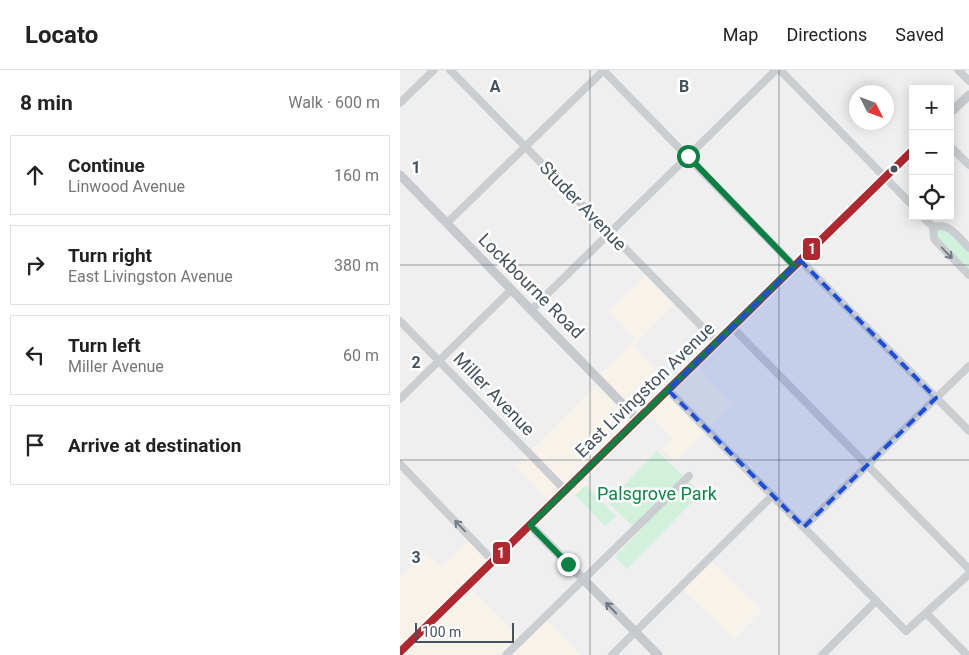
<!DOCTYPE html>
<meta charset="utf-8">
<style>
body{margin:0;font-family:Roboto,sans-serif;background:#f6f6f6;color:#222}
.controls{position:absolute;right:15px;top:15px;display:grid;overflow:hidden;border-radius:0px;box-shadow:0 2px 12px #0003}
.controls button{width:45px;height:45px;display:grid;place-items:center;padding:0;border:0;border-bottom:1px solid #e0e0e0;background:#fff;color:#222;font:25px sans-serif}
.compass{position:absolute;left:449px;top:15px;width:45px;height:45px;border-radius:50%;background:#fff;box-shadow:0 2px 12px #0003;rotate:132deg}
.scale{position:absolute;left:15px;bottom:12px;width:99px;box-sizing:border-box;padding-left:5px;border:2px solid #44525d;border-top:0;font-size:14px;line-height:18px;white-space:nowrap;color:#44525d;-webkit-text-stroke:4px #fff;paint-order:stroke}
.stop{position:absolute;width:15px;height:15px;margin:-11px;border:4px solid #0b8043;border-radius:50%;background:#fff}
.stop.end{background:#0b8043;border-color:#fff;box-shadow:0 1px 5px #0008}
.list{margin:0;padding:0;list-style:none}
h2{display:flex;justify-content:space-between;align-items:center;height:65px;margin:0;padding:0 20px;font-size:21px}
h2 small{font-size:16px;font-weight:400;color:#767676}
.list li{display:grid;grid-template-columns:32px 1fr auto;gap:15px;align-items:center;box-sizing:border-box;height:80px;margin:0 10px 10px;padding:0 10px;border:1px solid #e0e0e0;border-radius:0px}
.list b{display:block;font-size:19px;white-space:nowrap}
.list p{margin:0;font-size:16px;white-space:nowrap;color:#767676}
.list em{font-size:16px;font-style:normal;color:#767676}
.icon{flex:none;width:28px;height:28px;fill:none;stroke:currentColor;stroke-width:2;stroke-linecap:round;stroke-linejoin:round}
.map{position:relative;flex:none;width:569px;height:585px;overflow:hidden}
header{display:flex;align-items:center;gap:30px;box-sizing:border-box;height:70px;padding:0 25px;background:#fff;border-bottom:1px solid #e0e0e0}
header strong{font-size:24px}
nav{display:flex;gap:28px;margin-inline-start:auto;font-size:18px}
main{display:flex}
aside{flex:1;background:#fff}
.map>svg:first-child{display:block}
</style>
<header>
<strong>Locato</strong>
<nav><a>Map</a><a>Directions</a><a>Saved</a></nav>
</header>
<main>
<aside>
<h2>8 min<small>Walk · 600 m</small></h2>
<ul class="list">
<li><svg class="icon" aria-label="ahead" viewBox="0 0 24 24"><path d="M12 20V5M6 11l6-6 6 6"/></svg><div><b>Continue</b><p>Linwood Avenue</p></div><em>160 m</em></li>
<li><svg class="icon" aria-label="right" viewBox="0 0 24 24"><path d="M7 20v-9h11M14 6l5 5-5 5"/></svg><div><b>Turn right</b><p>East Livingston Avenue</p></div><em>380 m</em></li>
<li><svg class="icon" aria-label="left" viewBox="0 0 24 24"><path d="M17 20v-9H6M10 6l-5 5 5 5"/></svg><div><b>Turn left</b><p>Miller Avenue</p></div><em>60 m</em></li>
<li><svg class="icon" aria-label="arrive" viewBox="0 0 24 24"><path d="M6 21V4h12l-3 4 3 4H6"/></svg><div><b>Arrive at destination</b></div></li>
</ul>
</aside>
<div class="map">
<svg width="569" height="585" viewBox="0 0 569 585">
<rect width="100%" height="100%" fill="#f0efef"/>
<g fill="#f8f3ea">
<polygon points="249,202 278,231 234,276 271,317 294,295 332,332 276,392 262,380 273,368 247,342 185,404 186,415 175,425 153,435 115,396 196,315 198,306 235,269 209,241"/>
<polygon points="73,467 95,491 69,516 122,570 144,548 181,585 0,585 0,508 26,482 42,497"/>
<polygon points="309,489 362,540 334,569 281,518"/>
</g>
<g fill="#d1f1dd">
<polygon points="544,155 569,179 569,203 533,162"/>
<polygon points="257,381 301,423 227,499 215,487 239,462 208,432"/>
<polygon points="186,415 216,446 205,456 175,425"/>
</g>
<g fill="none" stroke-linecap="round" stroke-linejoin="round">
<g stroke="#cbced0" stroke-width="8">
<polyline points="50,0 317,272"/>
<polyline points="203,0 394,196"/>
<polyline points="380,0 513,136"/>
<polyline points="558,0 569,11"/>
<polyline points="0,33 34,0"/>
<polyline points="550,76 569,95"/>
<polyline points="522,146 533,157 534,169 569,205"/>
<polyline points="47,153 204,0"/>
<path d="M533 157C550 152 558 167 569 178"/>
<polyline points="400,190 569,361"/>
<polyline points="131,240 376,0"/>
<polyline points="0,251 165,420"/>
<polyline points="332,257 569,499"/>
<polyline points="268,320 506,561 569,504"/>
<polyline points="0,329 111,220"/>
<polyline points="0,394 93,491"/>
<polyline points="404,457 569,296"/>
<polyline points="526,543 567,585"/>
<polyline points="106,585 289,406"/>
<polyline points="212,585 373,425"/>
<polyline points="422,585 476,531"/>
</g>
<g stroke="#c6cace" stroke-width="9">
<polyline points="550,43 569,25"/>
<polyline points="0,105 238,350"/>
<polyline points="130,455 258,585"/>
<polyline points="0,582 513,80"/>
</g>
<g stroke="#fff" stroke-width="11">
<polyline id="bus-1" points="0,582 513,80"/>
</g>
<use href="#bus-1" stroke="#af272f" stroke-width="8"/>
</g>
<defs><path id="oneway-shaft" d="M-6 0H5M1.5-3L5.5 0L1.5 3" fill="none" stroke-width="1.6" stroke-linecap="round" stroke-linejoin="round" transform="scale(1.25)"/></defs>
<g stroke="#737d85">
<use href="#oneway-shaft" transform="translate(547 183) rotate(46)"/>
<use href="#oneway-shaft" transform="translate(60 456) rotate(-134)"/>
</g>
<use stroke="#6b767f" href="#oneway-shaft" transform="translate(211 538) rotate(-134)"/>
<g fill="none" stroke-linecap="round" stroke-linejoin="round">
<polyline stroke="#0b8043" stroke-width="6" points="168,494 130,455 394,196 288,86"/>
</g>
<path fill="#1d4ed8" fill-opacity="0.2" stroke="#1d4ed8" stroke-width="4" stroke-dasharray="10 6" stroke-linejoin="round" d="M400 190 536 328 404 457 268 320Z"/>
<path fill="none" stroke="#44525d" stroke-width="1" stroke-opacity="0.55" d="M190 0V585M379 0V585M0 195H569M0 390H569"/>
<circle fill="#44525d" stroke="#fff" stroke-width="2" cx="494" cy="99" r="4.5"/>
<g text-anchor="middle" stroke-width="5" stroke-linejoin="round" paint-order="stroke">
<g font-size="18" fill="#44525d" stroke="#fff">
<text transform="translate(183 136) rotate(46)" y="6">Studer Avenue</text>
<text transform="translate(131 216) rotate(45)" y="6">Lockbourne Road</text>
<text transform="translate(245 320) rotate(-44)" y="6">East Livingston Avenue</text>
<text transform="translate(94 324) rotate(46)" y="6">Miller Avenue</text>
</g>
<g font-size="18" fill="#0e8648" stroke="#fff">
<text x="257" y="430">Palsgrove Park</text>
</g>
</g>
<g font-size="16" text-anchor="middle" font-weight="bold" fill="#44525d" stroke="#fff" stroke-width="5" stroke-linejoin="round" paint-order="stroke">
<text x="95" y="22">A</text>
<text x="284" y="22">B</text>
<text x="16" y="103">1</text>
<text x="16" y="298">2</text>
<text x="16" y="493">3</text>
</g>
<g stroke="#fff" stroke-width="2">
<rect x="402" y="167" width="19" height="24" rx="5" fill="#af272f"/>
<rect x="92" y="471" width="19" height="24" rx="5" fill="#af272f"/>
</g>
<g font-size="14" text-anchor="middle" font-weight="bold" fill="#fff">
<text x="412" y="184">1</text>
<text x="101" y="488">1</text>
</g>
</svg>
<div class="controls">
<button>+</button>
<button>−</button>
<button><svg class="icon" aria-label="locate" viewBox="0 0 24 24"><circle cx="12" cy="12" r="6"/><path d="M12 2v4M12 18v4M2 12h4M18 12h4"/></svg></button>
</div>
<svg class="compass" viewBox="-18 -18 36 36"><path d="M0-13l5 13h-10z" fill="#e53935"/><path d="M0 13l5-13h-10z" fill="#767676"/></svg>
<div class="scale">100 m</div>
<div class="stop" style="left:288px;top:86px"></div>
<div class="stop end" style="left:168px;top:494px"></div>
</div>
</main>
